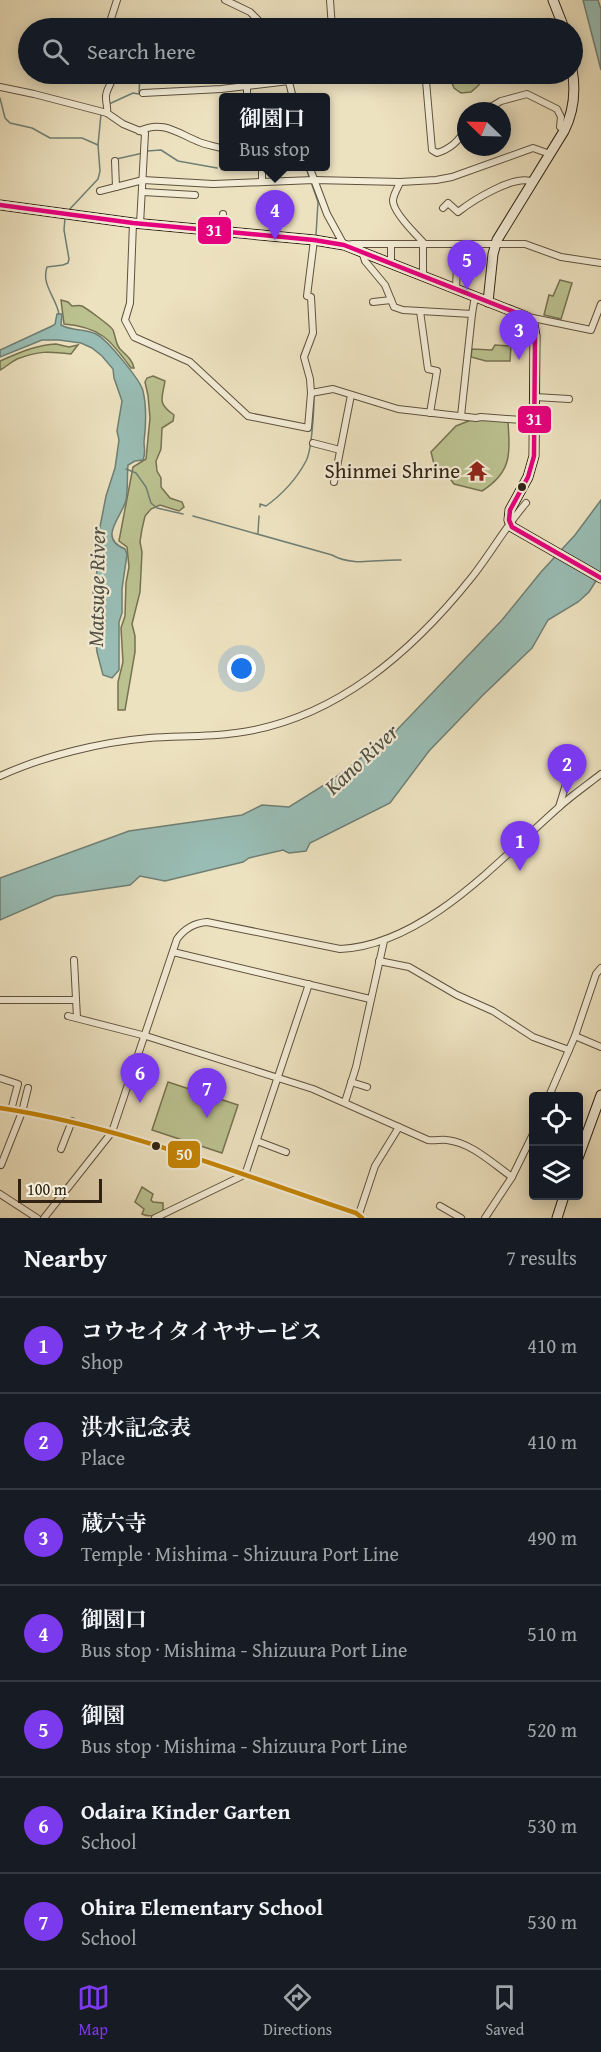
<!DOCTYPE html>
<meta charset="utf-8">
<style>
body{margin:0;font-family:"Gentium Book Plus","Noto Serif JP",serif;background:#20242c;color:#f1f3f6}
.controls{position:absolute;right:18px;bottom:18px;display:grid;overflow:hidden;border-radius:6px;box-shadow:0 3px 15px #0003}
.controls button{width:54px;height:54px;display:grid;place-items:center;padding:0;border:0;border-bottom:2px solid #363941;background:#171b24;color:#f1f3f6;font:30px sans-serif}
.compass{position:absolute;left:457px;top:102px;width:54px;height:54px;border-radius:50%;background:#171b24;box-shadow:0 3px 15px #0003;rotate:293deg}
.scale{position:absolute;left:18px;bottom:15px;width:84px;box-sizing:border-box;padding-left:6px;border:3px solid #302213;border-top:0;font-size:16px;line-height:21px;white-space:nowrap;color:#302213;-webkit-text-stroke:4px #f3ecd6;paint-order:stroke}
.you{position:absolute;left:242px;top:669px;width:21px;height:21px;margin:-15px;border:4px solid #fff;border-radius:50%;background:#1a73e8;box-shadow:0 0 0 9px #1a73e833}
.badge{display:grid;place-items:center;width:39px;height:39px;border-radius:50%;background:#7c3aed;color:#fff;font-size:20px;font-weight:700}
.pin{position:absolute;translate:-50% -50px;filter:drop-shadow(0 2px 3px #0008)}
.pin::after{content:'';position:absolute;top:32px;width:21px;height:18px;background:inherit;clip-path:polygon(0 0,100% 0,50% 100%)}
.popup{position:absolute;left:219px;top:93px;width:111px;height:78px;box-sizing:border-box;display:grid;place-content:center;border-radius:6px;background:#171b24;filter:drop-shadow(0 2px 4px #0005);font-size:20px;white-space:nowrap;color:#9ea1a6}
.popup b{font-size:22px;color:#f1f3f6}
.popup::after{content:'';position:absolute;left:50%;top:100%;margin-left:-12px;border:12px solid transparent;border-top-color:#171b24}
.list{margin:0;padding:0;list-style:none}
h2{display:flex;justify-content:space-between;align-items:center;height:78px;margin:0;padding:0 24px;font-size:26px}
h2 small{font-size:20px;font-weight:400;color:#9ea1a6}
.list li{display:grid;grid-template-columns:39px 1fr auto;gap:18px;align-items:center;box-sizing:border-box;height:96px;padding:0 24px;border-top:2px solid #363941}
.list b{display:block;font-size:22px;white-space:nowrap}
.list p{margin:0;font-size:20px;white-space:nowrap;color:#9ea1a6}
.list em{font-size:20px;font-style:normal;color:#9ea1a6}
.icon{flex:none;width:33px;height:33px;fill:none;stroke:currentColor;stroke-width:2;stroke-linecap:round;stroke-linejoin:round}
.map{position:relative;flex:none;width:601px;height:1218px;overflow:hidden}
.search{position:absolute;background:#171b24;box-shadow:0 3px 15px #0003;left:18px;right:18px;top:18px;height:66px;display:flex;align-items:center;gap:15px;box-sizing:border-box;padding:0 21px;border-radius:33px;color:#9ea1a6;font-size:22px}
.sheet{height:750px;background:#171b24}
nav{display:flex;justify-content:space-around;align-items:center;box-sizing:border-box;height:84px;border-top:2px solid #363941;background:#171b24;font-size:16px;color:#9ea1a6}
nav a{display:grid;justify-items:center;gap:3px}
nav .on{color:#7c3aed}
.map>svg:first-child{display:block}
</style>
<div class="map">
<svg width="601" height="1218" viewBox="0 0 601 1218">
<rect width="100%" height="100%" fill="#ede2c0"/>
<filter id="stains"><feTurbulence type="fractalNoise" baseFrequency=".00333" numOctaves="4"/><feColorMatrix values="0 0 0 0 .2 0 0 0 0 .09 0 0 0 0 .02 0 0 0 .5 -.17"/></filter>
<radialGradient id="worn" r=".72"><stop offset=".6" stop-color="#630" stop-opacity="0"/><stop offset="1" stop-color="#630" stop-opacity=".3"/></radialGradient>
<g fill="#bbc290" stroke="#767252" stroke-width="1.5">
<polygon points="448,74 478,74 479,85 471,92 461,93 454,88"/>
<polygon points="560,280 572,283 561,319 544,315 549,295 553,296"/>
<path d="M61 300 68 302 72 306C75 306 79 305 82 306 86 308 111 326 113 330 116 337 115 343 120 349 126 355 132 359 134 368H131C110 339 100 327 64 324Z"/>
<path d="M56 344 69 347 78 345 71 354C47 351 39 351 17 359 11 362 6 367 0 370V361C19 353 35 345 56 344Z"/>
<polygon points="495,345 511,346 510,361 486,361 471,357 472,349 492,350"/>
<path d="M153 376 165 381C162 399 157 403 174 415L173 421 162 428 161 449 156 461 157 471 161 478V487L170 498 182 502 184 507 179 511 160 505 151 509 145 516 142 529 140 542 142 552 140 592 132 624 135 636V652L125 710H118V682L123 662 121 628 125 616 126 583 129 567 127 547 119 541 133 467 146 459 150 418 148 395 145 382 147 378Z"/>
<path d="M476 418 508 422C510 454 512 472 482 491L454 484 448 476 436 472 431 452 456 426Z"/>
<polygon points="168,1082 238,1105 222,1153 152,1130"/>
<path d="M142 1187 153 1194 151 1200 153 1202 163 1203V1211C155 1215 150 1218 142 1214L144 1209 135 1202Z"/>
</g>
<g fill="#99bdb5" stroke="#6f7f74" stroke-width="1.5">
<polygon points="583,0 598,0 601,9 601,70"/>
<path d="M57 314H62L61 325C71 331 86 329 96 334 107 339 141 381 143 391 147 408 146 425 144 442 144 448 146 453 143 460L135 461 128 465C127 476 128 489 126 500 122 517 97 538 125 549L127 554 122 589V613L119 622V670L112 678 103 675 97 652 94 627 96 606 93 592 98 566 97 542 106 496 115 468 119 440 117 431 122 401 114 378 113 369 102 356 92 348 81 343 59 340H42L0 357V350L52 326 55 324Z"/>
<polygon points="601,500 601,573 589,592 578,602 548,620 532,648 483,695 429,751 390,803 310,843 306,851 289,853 283,850 249,858 243,862 165,881 140,876 130,885 55,896 0,920 0,878 129,831 242,815 262,805 289,807 329,782 393,734 502,620 541,572 575,535"/>
</g>
<g fill="none" stroke-linecap="round" stroke-linejoin="round">
<g stroke="#6f7f74" stroke-width="1.5">
<polyline points="0,98 5,118 10,123 32,128 50,138 82,138 98,145 100,171 98,179 68,211"/>
<polyline points="109,104 133,93 139,94 140,74"/>
<polyline points="98,145 101,114"/>
<polyline points="147,151 161,150 178,161 217,168"/>
<polyline points="112,160 143,153"/>
<polyline points="306,166 309,177"/>
<polyline points="311,182 318,202 316,235"/>
<path d="M59 314C56 297 41 285 47 267L63 265 68 263 69 259 64 230 65 218"/>
<polyline points="301,356 305,346"/>
<polyline points="126,469 136,473 146,487 151,503 157,508 183,514"/>
<path d="M260 507V504L266 506C284 493 296 480 306 461 312 450 314 409 314 396"/>
<path d="M193 516 332 555C353 567 377 559 401 560"/>
<polyline points="258,533 259,516"/>
</g>
<g stroke="#5f523e" stroke-width="8">
<g id="minor">
<polyline points="225,0 250,12 266,28"/>
<polyline points="330,0 332,28"/>
<polyline points="108,28 117,0"/>
<polyline points="287,74 293,98"/>
<path d="M420 74 426 81 432 150 437 153C450 149 460 140 466 128"/>
<polyline points="0,87 34,94 107,113 123,124 145,133 140,224"/>
<polyline points="143,93 221,89 289,81"/>
<polyline points="247,98 247,86"/>
<polyline points="484,111 501,101 527,94 557,109 561,117 560,127 564,131"/>
<path d="M107 113C108 107 106 104 106 98 105 89 114 83 112 74"/>
<path d="M139 131C162 120 176 132 197 141 205 145 215 146 224 149"/>
<polyline points="115,161 116,187"/>
<polyline points="262,166 262,182"/>
<polyline points="309,166 327,214 344,245 353,244 525,244 561,257 601,263"/>
<path d="M400 182C398 188 394 193 393 200 392 211 415 234 423 242V275"/>
<polyline points="100,191 143,180 213,184 314,180 400,182 436,180 452,177 533,148 550,154"/>
<polyline points="143,192 195,195"/>
<path d="M443 208 448 203 458 212C472 201 516 173 533 182"/>
<polyline points="223,214 223,232"/>
<polyline points="133,223 130,303 125,320 134,337 190,362 248,416 308,428 311,393 310,379 304,357 313,333 311,297 307,296 314,240"/>
<polyline points="362,251 365,261 385,285 394,307 403,310 472,314 475,296"/>
<polyline points="391,263 391,244"/>
<polyline points="456,288 458,244"/>
<polyline points="373,302 391,300"/>
<polyline points="420,311 428,369 437,371 430,413"/>
<polyline points="528,317 591,330 601,304"/>
<polyline points="311,393 333,389 398,409 476,418 481,417 535,421"/>
<polyline points="535,397 569,399"/>
<polyline points="461,416 472,314"/>
<polyline points="313,443 340,450"/>
<polyline points="334,482 351,395"/>
<path d="M0 776C44 756 101 742 149 738 178 736 207 737 236 733 335 720 412 652 472 577 491 553 506 526 526 503"/>
<polyline points="559,807 566,784"/>
<polyline points="173,952 370,999"/>
<polyline points="74,960 77,1018"/>
<polyline points="379,961 409,967 457,995 493,1011 533,1037 569,1050"/>
<polyline points="0,1000 76,1000"/>
<path d="M68 1016 146 1036 313 1089 428 1140C435 1141 441 1139 447 1140 472 1143 492 1163 512 1177"/>
<polyline points="575,1036 601,1047"/>
<polyline points="0,1078 18,1084 11,1110"/>
<polyline points="351,1082 367,1087"/>
<polyline points="549,1096 575,1036 596,974 601,968"/>
<polyline points="345,1102 356,1067 384,941"/>
<path d="M0 1108C123 1127 239 1174 356 1213L362 1218"/>
<polyline points="257,1141 286,1152"/>
<polyline points="61,1149 72,1121"/>
<polyline points="1,1165 22,1112 28,1088"/>
<polyline points="245,1175 309,984"/>
<polyline points="0,1194 37,1218"/>
<polyline points="440,1206 461,1218"/>
<polyline points="359,1214 375,1166 399,1127"/>
<path d="M44 1218 112 1132 177 939C185 928 194 923 207 922L340 949C424 945 498 861 558 808 571 796 587 785 601 774"/>
<polyline points="155,1218 244,1175"/>
<polyline points="485,1218 512,1177 534,1132"/>
</g>
</g>
<g stroke="#302213" stroke-width="11">
<g id="secondary">
<polyline points="553,0 564,28"/>
<polyline points="0,205 133,223 314,240 344,245 527,317 533,324 535,336 534,456 528,477 510,510 509,520 512,527 601,578"/>
<path d="M488 302 493 254 497 240 564 131C574 111 576 91 572 69"/>
<polyline points="578,1158 601,1095"/>
<polyline points="557,1218 564,1196"/>
</g>
</g>
<use href="#minor" stroke="#f3ecd6" stroke-width="6"/>
<use href="#secondary" stroke="#f3ecd6" stroke-width="9"/>
<g stroke="#f3ecd6" stroke-width="9">
<polyline id="bus-1" points="0,205 133,223 314,240 344,245 527,317 533,324 535,336 534,456 528,477 510,510 509,520 512,527 601,578"/>
</g>
<g stroke="#f3ecd6" stroke-width="9">
<path id="bus-2" d="M0 1108C123 1127 239 1174 356 1213L362 1218"/>
</g>
<use href="#bus-1" stroke="#e5007d" stroke-width="4.5"/>
<use href="#bus-2" stroke="#c58505" stroke-width="4.5"/>
</g>
<defs>
<g id="temple-bare" transform="scale(1.62)"><path d="M0-6L5-2H3V0L6.5 2.5H4V6H1.5V3h-3V6H-4V2.5H-6.5L-3 0V-2H-5Z" fill="#8f2418" stroke="#f3ecd6" stroke-width="2.5" paint-order="stroke"/></g>
</defs>
<g fill-rule="evenodd">
<use href="#temple-bare" x="477" y="471"/>
</g>
<g fill="#302213" stroke="#f3ecd6" stroke-width="2">
<circle cx="522" cy="487" r="5"/>
<circle cx="156" cy="1146" r="5"/>
</g>
<g text-anchor="middle" stroke-width="4.5" stroke-linejoin="round" paint-order="stroke">
<g font-size="21" fill="#302213" stroke="#f3ecd6" text-anchor="end">
<text x="460" y="478">Shinmei Shrine</text>
</g>
<g font-size="22" font-style="italic" fill="#505044" stroke="#f3ecd6">
<text transform="translate(96 587) rotate(-89)" y="8">Matsuge River</text>
<text transform="translate(361 759) rotate(-43)" y="8">Kano River</text>
</g>
</g>
<g stroke="#f3ecd6" stroke-width="2">
<rect x="197" y="216" width="35" height="29" rx="6" fill="#e5007d"/>
<rect x="517" y="405" width="35" height="29" rx="6" fill="#e5007d"/>
<rect x="167" y="1140" width="34" height="29" rx="6" fill="#c58505"/>
</g>
<g font-size="16" text-anchor="middle" font-weight="bold" fill="#fff">
<text x="214" y="236">31</text>
<text x="534" y="425">31</text>
<text x="184" y="1160">50</text>
</g>
<rect width="100%" height="100%" filter="url(#stains)"/>
<rect width="100%" height="100%" fill="url(#worn)"/>
</svg>
<div class="controls">
<button><svg class="icon" aria-label="locate" viewBox="0 0 24 24"><circle cx="12" cy="12" r="6"/><path d="M12 2v4M12 18v4M2 12h4M18 12h4"/></svg></button>
<button><svg class="icon" aria-label="layers" viewBox="0 0 24 24"><path d="M12 4l9 5-9 5-9-5zM3 14l9 5 9-5"/></svg></button>
</div>
<svg class="compass" viewBox="-18 -18 36 36"><path d="M0-13l5 13h-10z" fill="#e53935"/><path d="M0 13l5-13h-10z" fill="#9ea1a6"/></svg>
<div class="scale">100 m</div>
<div class="you"></div>
<div class="pin badge" style="left:520px;top:871px">1</div>
<div class="pin badge" style="left:567px;top:794px">2</div>
<div class="pin badge" style="left:519px;top:360px">3</div>
<div class="pin badge" style="left:275px;top:240px">4</div>
<div class="popup"><b>御園口</b>Bus stop</div>
<div class="pin badge" style="left:467px;top:290px">5</div>
<div class="pin badge" style="left:140px;top:1103px">6</div>
<div class="pin badge" style="left:207px;top:1118px">7</div>
<div class="search"><svg class="icon" aria-label="search" viewBox="0 0 24 24"><circle cx="10" cy="10" r="6"/><path d="M15 15l6 6"/></svg>Search here</div>
</div>
<section class="sheet">
<h2>Nearby<small>7 results</small></h2>
<ul class="list">
<li><span class="badge">1</span><div><b>コウセイタイヤサービス</b><p>Shop</p></div><em>410 m</em></li>
<li><span class="badge">2</span><div><b>洪水記念表</b><p>Place</p></div><em>410 m</em></li>
<li><span class="badge">3</span><div><b>蔵六寺</b><p>Temple · Mishima - Shizuura Port Line</p></div><em>490 m</em></li>
<li><span class="badge">4</span><div><b>御園口</b><p>Bus stop · Mishima - Shizuura Port Line</p></div><em>510 m</em></li>
<li><span class="badge">5</span><div><b>御園</b><p>Bus stop · Mishima - Shizuura Port Line</p></div><em>520 m</em></li>
<li><span class="badge">6</span><div><b>Odaira Kinder Garten</b><p>School</p></div><em>530 m</em></li>
<li><span class="badge">7</span><div><b>Ohira Elementary School</b><p>School</p></div><em>530 m</em></li>
</ul>
</section>
<nav>
<a class="on"><svg class="icon" aria-label="map" viewBox="0 0 24 24"><path d="M3 6l6-2 6 2 6-2v14l-6 2-6-2-6 2zM9 4v14M15 6v14"/></svg>Map</a>
<a><svg class="icon" aria-label="directions" viewBox="0 0 24 24"><path d="M12 3l9 9-9 9-9-9zM9 14v-3h6M13 9l2 2-2 2"/></svg>Directions</a>
<a><svg class="icon" aria-label="saved" viewBox="0 0 24 24"><path d="M7 4h10v16l-5-4-5 4z"/></svg>Saved</a>
</nav>
